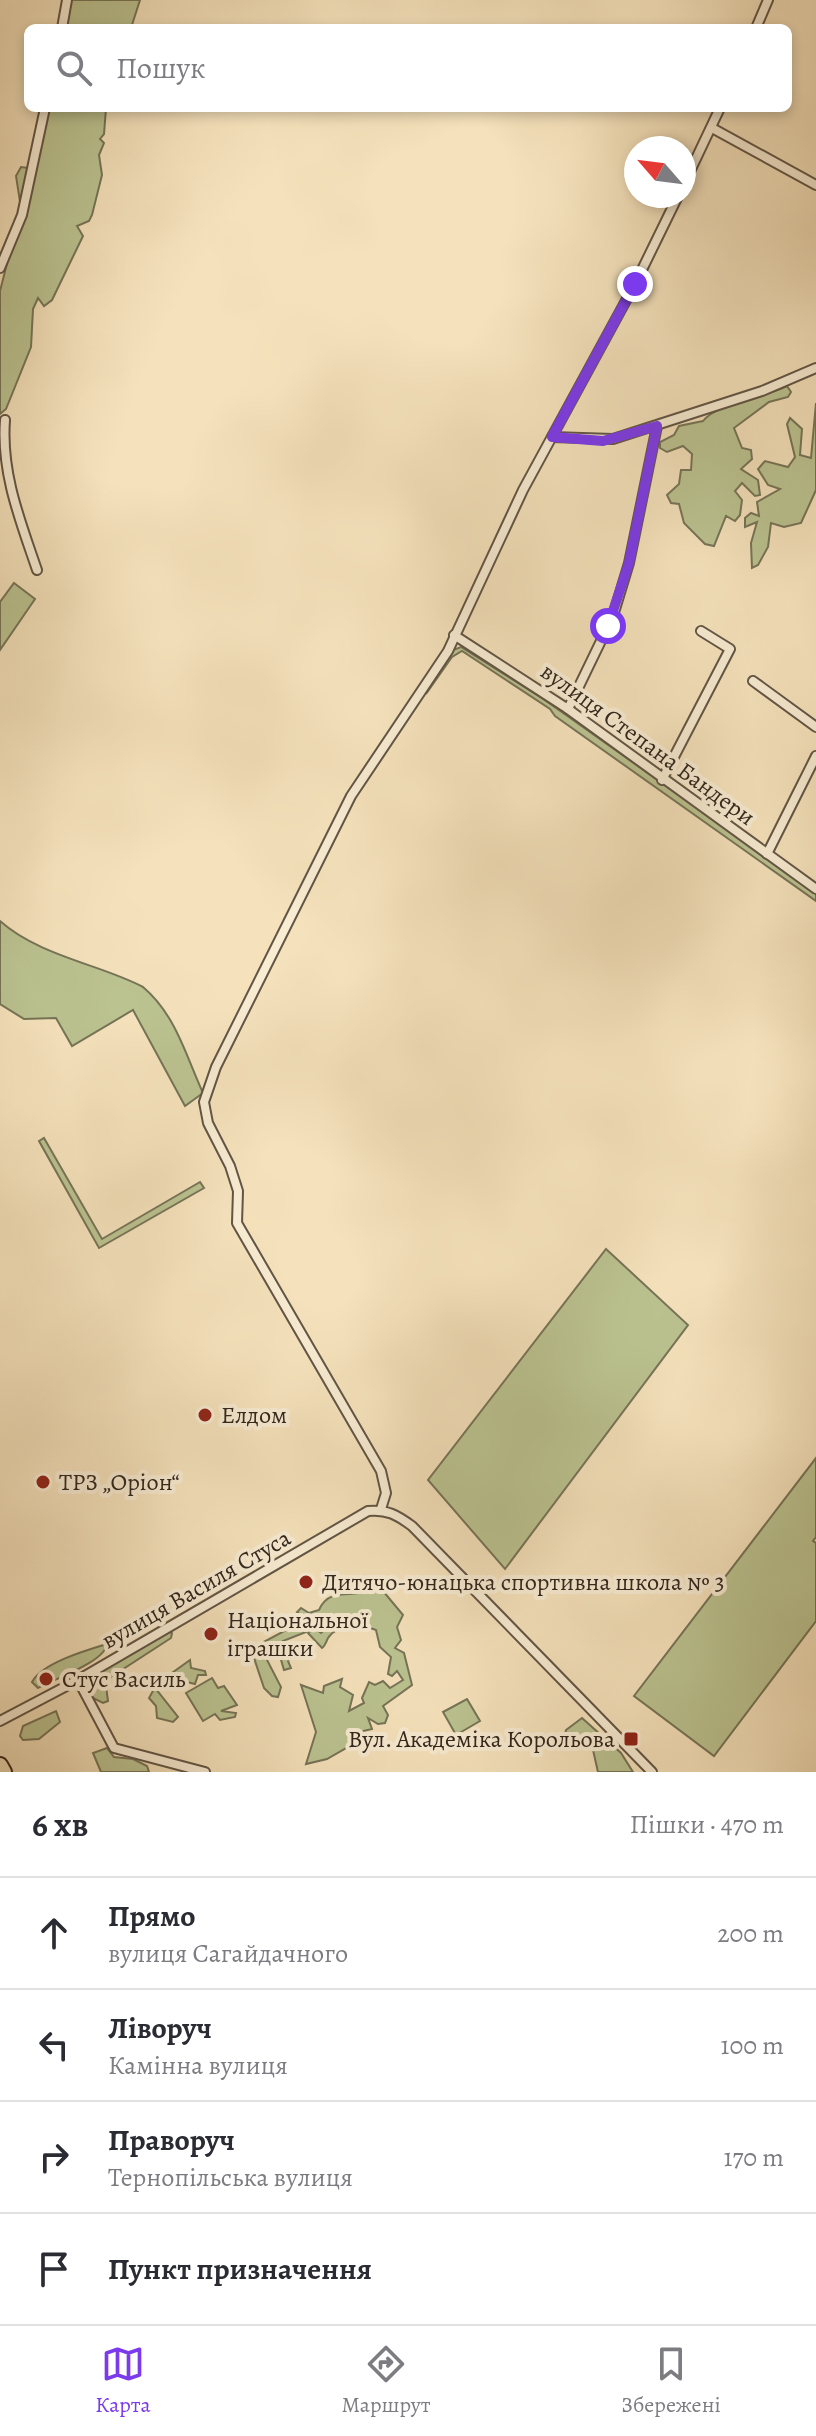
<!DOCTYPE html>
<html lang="uk">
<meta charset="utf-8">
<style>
body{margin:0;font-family:Alegreya,serif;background:#f2f2f3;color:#2b2b33}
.compass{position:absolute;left:624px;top:136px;width:72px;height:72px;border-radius:50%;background:#fff;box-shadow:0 4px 12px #0003;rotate:298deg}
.stop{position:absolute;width:24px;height:24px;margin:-18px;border:6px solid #7c3aed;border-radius:50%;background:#fff}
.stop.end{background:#7c3aed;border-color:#fff;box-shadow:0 2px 8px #0008}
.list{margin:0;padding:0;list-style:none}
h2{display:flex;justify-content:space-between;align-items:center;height:104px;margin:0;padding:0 32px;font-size:34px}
h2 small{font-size:26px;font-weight:400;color:#7c7c81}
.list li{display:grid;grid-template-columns:52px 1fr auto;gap:24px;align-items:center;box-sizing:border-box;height:112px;padding:0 32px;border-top:2px solid #e1e1e2}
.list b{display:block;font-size:30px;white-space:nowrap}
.list p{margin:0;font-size:26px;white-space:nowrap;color:#7c7c81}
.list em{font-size:26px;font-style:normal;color:#7c7c81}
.icon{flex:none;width:44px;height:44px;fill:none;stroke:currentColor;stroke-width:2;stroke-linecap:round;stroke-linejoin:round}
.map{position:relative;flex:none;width:816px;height:1772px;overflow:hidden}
.search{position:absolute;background:#fff;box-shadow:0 4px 12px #0003;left:24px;right:24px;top:24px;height:88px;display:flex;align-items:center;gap:20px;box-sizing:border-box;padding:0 28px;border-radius:12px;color:#7c7c81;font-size:30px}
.sheet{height:552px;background:#fff}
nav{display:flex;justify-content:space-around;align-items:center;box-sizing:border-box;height:112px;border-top:2px solid #e1e1e2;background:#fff;font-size:22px;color:#7c7c81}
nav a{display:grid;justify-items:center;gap:4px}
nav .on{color:#7c3aed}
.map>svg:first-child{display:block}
</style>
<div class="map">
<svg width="816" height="1772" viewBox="0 0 816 1772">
<rect width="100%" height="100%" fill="#f5e2bc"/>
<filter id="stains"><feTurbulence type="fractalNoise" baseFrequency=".0025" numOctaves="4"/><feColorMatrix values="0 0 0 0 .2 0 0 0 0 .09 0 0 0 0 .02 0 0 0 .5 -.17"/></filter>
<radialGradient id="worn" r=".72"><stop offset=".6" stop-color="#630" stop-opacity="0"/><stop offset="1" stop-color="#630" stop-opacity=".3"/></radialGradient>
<g fill="#bbc391" stroke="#767457" stroke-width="2">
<polygon points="70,0 140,0 131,28 59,28"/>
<polygon points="47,108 106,108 104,134 100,139 104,143 99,155 102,175 92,215 89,221 77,226 83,236 52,300 44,306 38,298 33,309 31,347 6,409 0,414 0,291 21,208 16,176 21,167 28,168 32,161"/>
<path d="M787 386 791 392 788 397 769 402 734 428 742 448 751 450 752 459 741 469 758 480 760 495 755 496 742 483 735 491 742 500 740 515 735 521 726 516 714 546 705 544 684 523 679 504 671 503 667 495 679 484 681 470H691L692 454 683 446 667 452 660 448V442L674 435 679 426 703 421C717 403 763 398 787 386Z"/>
<polygon points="816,403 816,490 801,523 784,527 771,523 768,547 758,565 752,568 751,543 757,522 745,527 745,518 751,513 759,516 757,502 780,489 768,485 758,469 765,461 788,467 795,457 787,424 790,418 802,429 800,455 811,458"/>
<polygon points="14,583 35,599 0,650 0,602"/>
<polygon points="461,647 542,698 789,873 816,893 816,901 555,716 550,709 462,651 452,657 426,694 453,650"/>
<path d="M0 921C39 956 102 965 143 987 176 1015 186 1056 203 1093L185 1106 133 1010 72 1046 56 1018 24 1019 0 1004Z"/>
<polygon points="44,1138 102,1239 200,1182 204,1188 99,1248 39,1141"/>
<polygon points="606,1249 688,1325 505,1569 428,1480"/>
<polygon points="816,1458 816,1537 813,1541 816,1543 816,1621 714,1756 634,1696"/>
<path d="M373 1589 383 1591 403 1615 397 1627 401 1640 395 1648 404 1653 412 1685 383 1706 388 1715 385 1723 378 1724 368 1718 372 1729 363 1731 360 1740 327 1759 306 1764 316 1732 301 1685 323 1693 324 1686 342 1679 340 1687 353 1695 349 1711 364 1703 362 1698 369 1682 375 1685 383 1681 390 1688 403 1680 397 1671 392 1676 388 1674 391 1657 380 1647 376 1630C364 1625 336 1624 328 1638 326 1642 325 1646 322 1648L308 1633 314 1628 321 1633 330 1625 322 1622 317 1626 297 1612 301 1608 309 1613 319 1610C330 1585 354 1600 373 1589Z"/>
<polygon points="299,1623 307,1626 306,1632 283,1641 291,1655 288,1661 291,1668 284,1670 277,1646 265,1656 281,1687 278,1697 272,1696 264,1688 253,1655 258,1645"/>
<polygon points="167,1631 172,1633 171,1638 111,1677 106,1686 108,1701 103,1703 89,1696 86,1678"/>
<path d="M107 1644C105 1662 54 1679 38 1688L32 1682C42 1663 87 1650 107 1644Z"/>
<polygon points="190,1660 191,1668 205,1671 206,1675 198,1675 195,1684 183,1681 156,1689 178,1717 173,1722 157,1718 156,1706 149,1698 154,1689 151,1688"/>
<polygon points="212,1678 218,1688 224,1686 237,1705 221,1711 236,1713 235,1717 220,1720 215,1714 203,1721 186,1693"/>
<polygon points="467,1699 480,1721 456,1735 443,1712"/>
<polygon points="56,1711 60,1722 39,1739 23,1740 20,1736 23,1726"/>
<polygon points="582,1718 621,1753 633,1772 598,1772 593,1750 575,1741 563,1744 566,1730"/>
<polygon points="107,1748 114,1757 133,1759 147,1766 149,1772 101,1772 93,1753"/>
</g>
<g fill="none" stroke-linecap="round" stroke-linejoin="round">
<g stroke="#625545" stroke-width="12">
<g id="street">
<polyline points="62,28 67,0"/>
<polyline points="756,28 768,0"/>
<polyline points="712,128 816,185"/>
<polyline points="684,184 720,108"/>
<polyline points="0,268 22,215 45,108"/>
<path d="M5 420C1 473 20 520 37 570"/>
<polyline points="552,437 613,439 762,391 816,368"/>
<polyline points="454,635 568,709 816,889"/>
<polyline points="753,681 816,727"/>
<polyline points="568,709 613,616 629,563 657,426"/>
<polyline points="662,780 730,649 701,631"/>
<polyline points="767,854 816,756"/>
<polyline points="381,1509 386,1493 381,1471 237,1223 238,1191 230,1166 208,1123 204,1102 216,1067 351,796 448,651 523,490 635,284 678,196"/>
<polyline points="78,1680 114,1748 205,1772"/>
<path d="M0 1721 78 1680 368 1511C387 1509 397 1515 412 1526L652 1772"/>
</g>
</g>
<g stroke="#31261d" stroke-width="18">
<polyline id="highway" points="0,1765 4,1772"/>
</g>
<use href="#street" stroke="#f8ecd3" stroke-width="8"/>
<use href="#highway" stroke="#f5e2bc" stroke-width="14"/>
</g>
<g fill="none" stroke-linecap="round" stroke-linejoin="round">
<polyline stroke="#7c3aed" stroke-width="10" points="608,626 629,563 657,426 603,441 552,437 635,284"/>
</g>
<g fill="#8f2418" stroke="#f8ecd3" stroke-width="3">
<circle cx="205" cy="1415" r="8"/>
<circle cx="43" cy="1482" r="8"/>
<circle cx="306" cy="1582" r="8"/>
<circle cx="211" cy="1634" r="8"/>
<circle cx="46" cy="1679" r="8"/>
<rect x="623" y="1731" width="16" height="16" rx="4"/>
</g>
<g text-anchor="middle" stroke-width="8" stroke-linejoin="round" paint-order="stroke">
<g font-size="24" fill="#31261d" stroke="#f8ecd3">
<text transform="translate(648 744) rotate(36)" y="8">вулиця Степана Бандери</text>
<text transform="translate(196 1589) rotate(-30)" y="8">вулиця Василя Стуса</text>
</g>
<g font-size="24" fill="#31261d" stroke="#f8ecd3" text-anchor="start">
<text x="221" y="1423">Елдом</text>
<text x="59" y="1490">ТРЗ „Оріон“</text>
<text x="322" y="1590">Дитячо-юнацька спортивна школа № 3</text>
<text x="227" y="1628">Національної<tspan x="227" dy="28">іграшки</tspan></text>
<text x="62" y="1687">Стус Василь</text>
<text x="615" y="1747" text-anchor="end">Вул. Академіка Корольова</text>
</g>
</g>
<rect width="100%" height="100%" filter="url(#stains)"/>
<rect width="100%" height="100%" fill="url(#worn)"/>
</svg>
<svg class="compass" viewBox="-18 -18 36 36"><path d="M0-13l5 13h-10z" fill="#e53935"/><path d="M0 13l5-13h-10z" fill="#7c7c81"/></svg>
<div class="stop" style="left:608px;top:626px"></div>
<div class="stop end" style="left:635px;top:284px"></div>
<div class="search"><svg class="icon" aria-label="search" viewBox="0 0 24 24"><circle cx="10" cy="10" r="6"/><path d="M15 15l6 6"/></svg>Пошук</div>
</div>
<section class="sheet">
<h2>6 хв<small>Пішки · 470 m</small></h2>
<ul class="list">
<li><svg class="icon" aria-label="ahead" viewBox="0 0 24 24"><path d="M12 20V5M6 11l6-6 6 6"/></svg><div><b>Прямо</b><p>вулиця Сагайдачного</p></div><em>200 m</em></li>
<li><svg class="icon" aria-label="left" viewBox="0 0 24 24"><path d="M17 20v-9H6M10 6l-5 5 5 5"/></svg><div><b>Ліворуч</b><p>Камінна вулиця</p></div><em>100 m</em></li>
<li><svg class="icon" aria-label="right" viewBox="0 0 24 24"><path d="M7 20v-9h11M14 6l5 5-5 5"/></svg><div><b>Праворуч</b><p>Тернопільська вулиця</p></div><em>170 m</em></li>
<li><svg class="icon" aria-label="arrive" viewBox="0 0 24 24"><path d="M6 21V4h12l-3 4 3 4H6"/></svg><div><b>Пункт призначення</b></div></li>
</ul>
</section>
<nav>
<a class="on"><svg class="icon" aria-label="map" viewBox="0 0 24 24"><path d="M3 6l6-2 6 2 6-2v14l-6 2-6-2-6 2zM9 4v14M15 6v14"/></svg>Карта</a>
<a><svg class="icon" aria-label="directions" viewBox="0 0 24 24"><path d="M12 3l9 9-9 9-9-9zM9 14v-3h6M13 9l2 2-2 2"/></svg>Маршрут</a>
<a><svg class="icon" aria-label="saved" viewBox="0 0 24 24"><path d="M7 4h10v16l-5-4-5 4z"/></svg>Збережені</a>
</nav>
